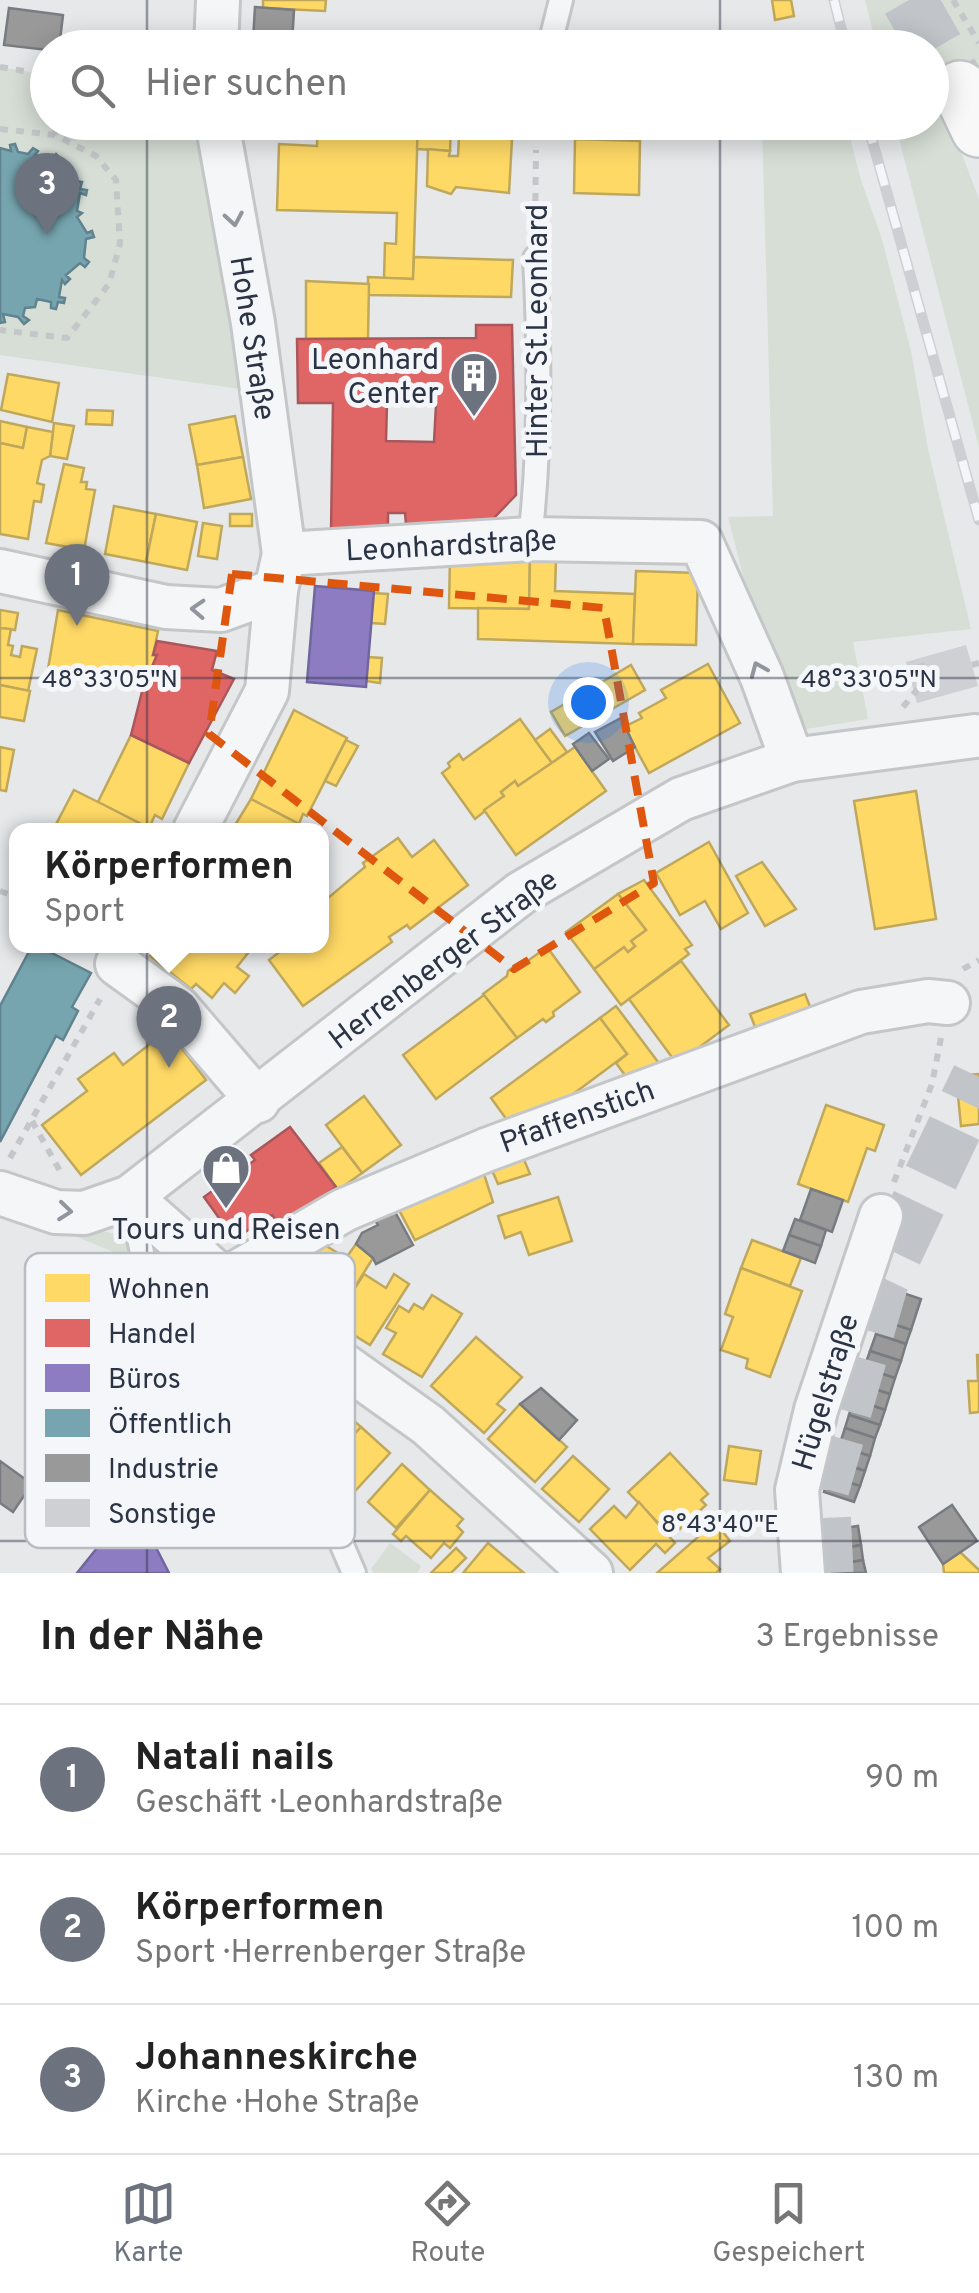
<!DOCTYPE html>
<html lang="de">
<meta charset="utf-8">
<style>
body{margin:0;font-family:Overpass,sans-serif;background:#f2f2f2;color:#222}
.you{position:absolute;left:588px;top:702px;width:35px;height:35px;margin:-25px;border:8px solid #fff;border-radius:50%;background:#1a73e8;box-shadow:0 0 0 15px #1a73e833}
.badge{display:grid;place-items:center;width:65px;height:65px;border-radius:50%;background:#6c737f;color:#fff;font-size:32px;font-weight:700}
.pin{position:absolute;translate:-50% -82px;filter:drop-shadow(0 2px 5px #0008)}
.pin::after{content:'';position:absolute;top:52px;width:35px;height:30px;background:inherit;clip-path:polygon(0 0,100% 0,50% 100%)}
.popup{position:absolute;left:9px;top:823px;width:320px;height:130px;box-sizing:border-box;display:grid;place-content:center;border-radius:20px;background:#fff;filter:drop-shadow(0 2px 8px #0005);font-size:32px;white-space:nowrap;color:#767676}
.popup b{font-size:38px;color:#222}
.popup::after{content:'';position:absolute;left:50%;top:100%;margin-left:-20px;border:20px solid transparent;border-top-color:#fff}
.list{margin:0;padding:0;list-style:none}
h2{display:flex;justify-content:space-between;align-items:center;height:130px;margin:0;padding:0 40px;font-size:42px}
h2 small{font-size:32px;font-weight:400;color:#767676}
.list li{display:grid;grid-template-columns:65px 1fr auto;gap:30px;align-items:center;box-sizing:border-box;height:150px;padding:0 40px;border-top:2px solid #e0e0e0}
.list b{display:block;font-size:38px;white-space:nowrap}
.list p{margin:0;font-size:32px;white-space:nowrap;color:#767676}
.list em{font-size:32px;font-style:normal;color:#767676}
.icon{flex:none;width:55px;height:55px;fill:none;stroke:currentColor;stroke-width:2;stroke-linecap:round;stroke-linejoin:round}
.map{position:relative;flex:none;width:979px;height:1573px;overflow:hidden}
.search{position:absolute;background:#fff;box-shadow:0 5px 25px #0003;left:30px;right:30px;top:30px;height:110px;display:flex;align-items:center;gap:25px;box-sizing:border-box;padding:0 35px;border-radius:55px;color:#767676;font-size:38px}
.sheet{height:580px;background:#fff}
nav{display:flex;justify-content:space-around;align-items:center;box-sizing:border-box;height:140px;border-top:2px solid #e0e0e0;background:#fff;font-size:28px;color:#767676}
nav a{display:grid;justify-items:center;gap:5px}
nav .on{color:#6c737f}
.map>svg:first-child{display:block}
</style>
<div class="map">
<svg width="979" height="1573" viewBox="0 0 979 1573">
<rect width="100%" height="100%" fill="#e6e8ea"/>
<g fill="#d6ded6">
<polygon points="865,0 979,0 979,70 974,62 948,118 979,199 979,447 895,123 932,122 932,48 877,47"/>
<polygon points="760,35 824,40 826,47 760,47"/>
<polygon points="0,67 47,75 48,122 217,123 262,392 0,355"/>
<polygon points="762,123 846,123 861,180 882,239 911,351 928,449 971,629 853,642 868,719 800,730 762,650 728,517 773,516"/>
<path d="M60 1230C91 1230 130 1225 138 1262Z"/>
<polygon points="390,1543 421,1566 417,1573 374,1573 371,1569"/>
</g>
<g fill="#ffd966" stroke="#bfa85c" stroke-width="2.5">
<polygon points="263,0 326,0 325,11 263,8"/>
<polygon points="772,0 791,0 794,16 775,20"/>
<polygon points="431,36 490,41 489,48 431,48"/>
<polygon points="318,122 418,123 413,279 384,278 385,243 396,244 397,213 277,210 279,144 317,146"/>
<polygon points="418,123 451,125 450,151 417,149"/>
<polygon points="459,136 512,139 509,193 456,187 451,194 427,186 428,149 450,151 449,156 458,156"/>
<polygon points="575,139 640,141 639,195 574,193"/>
<polygon points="414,257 513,260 511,297 368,295 368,277 413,279"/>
<polygon points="306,281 369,284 368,339 306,339"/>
<polygon points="8,374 59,383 52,422 1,410"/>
<polygon points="87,410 113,411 112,425 86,424"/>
<polygon points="235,416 243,457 197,465 189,425"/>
<polygon points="0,421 27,427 23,448 0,443"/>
<polygon points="54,423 74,426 67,459 50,456"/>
<polygon points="27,427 53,432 50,456 42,460 37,483 44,485 41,502 34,501 28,539 0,534 0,443 23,448"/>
<polygon points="243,457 251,499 204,508 197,465"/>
<polygon points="64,464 84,468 81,482 87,482 86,489 95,490 84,550 46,543"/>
<polygon points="114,506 156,514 146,562 105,554"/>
<polygon points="156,514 197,522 187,570 146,562"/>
<rect x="230" y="514" width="22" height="12"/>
<polygon points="203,523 222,526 217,559 198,556"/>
<polygon points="450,557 530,559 529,609 449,608"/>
<polygon points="530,559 556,560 555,591 635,594 633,644 478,639 478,608 529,609"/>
<polygon points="636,571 698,573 696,645 633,644"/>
<polygon points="373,593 388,594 385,624 371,623"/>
<polygon points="0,610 18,613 15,630 0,628"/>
<polygon points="58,610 158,631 153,655 157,655 143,688 48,669"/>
<polygon points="0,628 11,629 8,645 13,646 11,655 20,657 22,646 37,649 28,691 0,685"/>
<polygon points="368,657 382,658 380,683 366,681"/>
<polygon points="708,664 740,723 649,773 624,727 642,718 639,713 666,698 661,690"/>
<polygon points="631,665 645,690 565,736 551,712"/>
<polygon points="0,685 30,691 24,721 0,717"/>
<polygon points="294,710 347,738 307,816 303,814 299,824 251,799"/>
<polygon points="520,719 552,763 518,786 515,781 501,792 504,796 475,819 442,773 450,767 448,763 459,754 463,760"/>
<polygon points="550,729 567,752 552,763 535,740"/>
<polygon points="131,735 189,763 162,819 155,815 149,828 98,802"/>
<polygon points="346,740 358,746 336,786 325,781"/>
<polygon points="0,747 14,750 6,791 0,790"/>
<polygon points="575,747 606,791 516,855 484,810 504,796 501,792 515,781 518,786"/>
<polygon points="74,790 98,802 153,830 53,830"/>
<polygon points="916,791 936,919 875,929 854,801"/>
<polygon points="251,799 299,824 295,830 232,830"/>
<polygon points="398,838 412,857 434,840 468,885 410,929 407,925 389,937 392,942 303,1006 269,960 282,950 278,946 322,946 322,903 365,867 363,863"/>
<polygon points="709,842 748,913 721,929 705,901 680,915 656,873"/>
<polygon points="762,862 796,909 765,926 736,876"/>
<polygon points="644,880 692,945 685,949 689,954 621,1005 594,969 624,947 628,952 635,946 631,941 646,930 618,894"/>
<polygon points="618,894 646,930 631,941 635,946 628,952 624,947 594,969 566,932"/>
<polygon points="158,946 239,946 248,953 237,967 249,976 235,993 224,983 212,998 196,984 191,989 150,956"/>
<polygon points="547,947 580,992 553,1012 554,1016 546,1022 543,1019 517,1038 483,994 507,976 508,971 516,965 522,965"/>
<polygon points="681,961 729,1025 677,1064 629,999"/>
<polygon points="805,994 815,1019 760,1040 750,1014"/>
<polygon points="484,995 517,1038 436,1099 403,1055"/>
<polygon points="616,1006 661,1066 633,1086 616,1063 627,1054 600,1018"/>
<polygon points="600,1018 627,1054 518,1135 491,1098"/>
<polygon points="168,1030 206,1080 81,1175 42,1125 87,1091 78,1079 114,1053 123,1065"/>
<polygon points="979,1074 979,1124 961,1126 956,1076"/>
<polygon points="364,1096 401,1145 362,1173 326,1125"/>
<polygon points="826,1105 884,1125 875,1151 867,1148 848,1202 798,1184"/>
<polygon points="342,1147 362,1173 338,1190 319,1163"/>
<polygon points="522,1155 530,1174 498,1184 491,1168"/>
<polygon points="483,1171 493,1202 415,1240 399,1210"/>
<polygon points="558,1197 572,1241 529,1255 521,1232 505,1238 498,1216"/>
<polygon points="752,1240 801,1258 790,1286 741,1268"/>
<polygon points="323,1244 346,1258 356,1244 373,1258 333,1322 282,1289 303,1260 309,1263"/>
<polygon points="741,1268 802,1291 770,1377 746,1368 748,1359 721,1350 733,1317 725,1314"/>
<polygon points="170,1272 246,1332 254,1371 189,1382"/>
<polygon points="364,1274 386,1288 394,1274 409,1284 370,1345 333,1322"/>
<polygon points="432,1295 462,1314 422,1377 383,1354 396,1333 386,1328 399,1306 409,1312 414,1304 423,1309"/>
<polygon points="476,1337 522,1377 497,1404 505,1410 484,1433 431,1386"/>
<polygon points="977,1355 979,1355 979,1412 970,1413 968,1381 978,1381"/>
<polygon points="309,1380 361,1427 327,1464 301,1441 314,1427 287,1404"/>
<polygon points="520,1404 567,1447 535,1482 488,1439"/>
<polygon points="361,1427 390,1453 356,1490 327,1464"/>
<polygon points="729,1446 761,1451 756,1484 724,1480"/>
<polygon points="670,1453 708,1494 701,1500 706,1505 680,1529 675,1524 667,1532 628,1492"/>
<polygon points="573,1456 609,1489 579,1522 542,1489"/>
<polygon points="402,1464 430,1490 396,1528 368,1502"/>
<polygon points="430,1490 463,1519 457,1526 463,1532 450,1548 444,1543 431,1558 406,1536 401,1541 393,1534"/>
<polygon points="639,1502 675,1543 665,1553 656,1544 630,1570 590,1529 614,1506 626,1518"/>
<polygon points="715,1522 730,1541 708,1558 720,1569 716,1573 657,1573"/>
<polygon points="488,1543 524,1573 463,1573"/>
<polygon points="456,1548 466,1558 451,1573 431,1573"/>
<polygon points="960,1552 979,1570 979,1573 944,1573 943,1564"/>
</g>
<g fill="#e06666" stroke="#aa575c" stroke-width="2.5" fill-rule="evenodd">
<path d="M476 325H512L516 495 491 521 406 524 405 513H388V532H331L333 403H298L297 339 476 338ZM387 403 436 405 434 442 386 441Z"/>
<polygon points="157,641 217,651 212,670 234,679 189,763 131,735 143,688 157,655 153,655"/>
<polygon points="290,1127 336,1187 281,1226 272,1215 234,1239 204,1197 255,1160 251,1155"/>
</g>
<g fill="#8e7cc3" stroke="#70669d" stroke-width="2.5">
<polygon points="315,586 374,591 366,687 307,682"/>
<polygon points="125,1487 169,1573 77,1573 105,1538 97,1523"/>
</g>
<g fill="#76a5af" stroke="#60838f" stroke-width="2.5">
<polygon points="15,144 18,152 28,154 33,148 38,151 35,155 51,159 56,154 61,159 54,164 53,172 60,173 62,184 75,186 76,181 82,182 80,189 87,190 86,195 80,193 77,211 82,213 77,217 87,233 92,231 94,237 86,239 84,258 89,262 85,267 80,263 66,275 70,279 65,284 62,280 59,297 65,298 64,303 58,302 56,309 51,308 51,302 37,299 35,307 25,308 23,316 29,320 24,324 18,317 3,314 5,322 0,323 0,148 11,151 10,145"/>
<polygon points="32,946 38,946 91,973 72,1007 78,1011 63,1040 56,1036 0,1142 0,1006"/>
</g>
<g fill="#999" stroke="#787b80" stroke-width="2.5">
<polygon points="255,7 294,10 292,42 253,40"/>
<polygon points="9,8 63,15 59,48 48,50 4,45"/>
<polygon points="621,718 635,747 613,761 595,732"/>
<polygon points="589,733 609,759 592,771 573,744"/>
<polygon points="811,1189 843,1200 832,1232 800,1220"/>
<polygon points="394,1210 413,1245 376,1264 373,1258 356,1244 362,1233 378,1225 375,1220"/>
<polygon points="795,1219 826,1230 821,1246 789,1235"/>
<polygon points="789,1235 821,1246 815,1263 783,1251"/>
<polygon points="891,1289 921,1299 911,1330 881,1320"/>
<polygon points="881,1320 911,1330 906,1344 876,1334"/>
<polygon points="876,1334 906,1344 901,1361 870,1351"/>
<polygon points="870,1351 901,1361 895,1378 864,1368"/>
<polygon points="864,1368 895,1378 890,1394 859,1384"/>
<polygon points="859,1384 890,1394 885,1410 854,1399"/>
<polygon points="541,1388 577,1420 559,1440 520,1404"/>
<polygon points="854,1399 885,1410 880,1425 849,1415"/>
<polygon points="849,1415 880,1425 875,1438 845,1428"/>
<polygon points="845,1428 875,1438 870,1456 839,1446"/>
<polygon points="839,1446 870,1456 865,1471 834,1461"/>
<polygon points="0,1461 32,1484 13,1512 0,1503"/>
<polygon points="834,1461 865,1471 860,1486 829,1476"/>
<polygon points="829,1476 860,1486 854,1502 824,1492"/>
<polygon points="952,1505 977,1541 943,1564 919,1527"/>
<polygon points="858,1526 861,1545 828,1551 824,1531"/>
<polygon points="861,1545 863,1560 830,1566 828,1551"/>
<polygon points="863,1560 866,1573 832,1573 830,1566"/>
</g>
<polygon fill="#ced0d3" points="966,645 978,686 917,703 906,662"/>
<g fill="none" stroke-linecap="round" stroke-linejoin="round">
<g stroke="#c1c4c9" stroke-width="55" stroke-dasharray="55 28" stroke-linecap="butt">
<polyline points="909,0 960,89"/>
<polyline points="826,1573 822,1488 881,1282 979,1077"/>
</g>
<g stroke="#c4c6c8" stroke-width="28">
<g id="service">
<polyline points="549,48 561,0"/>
<polyline points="537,123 537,122"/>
<path d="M530 539C541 445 540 352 535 258"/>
<polyline points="132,1206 166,1364"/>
<polyline points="197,1321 204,1262"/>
<polyline points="304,1337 271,1377 286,1436 320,1494 354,1573"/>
</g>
</g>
<g stroke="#c4c6c8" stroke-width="48">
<g id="minor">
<polyline points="216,48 218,0"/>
<polyline points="217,122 253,323 284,554"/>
<polyline points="0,571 166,607 221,610 276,590 284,554 530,539 701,542 762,677 792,760"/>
<polyline points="195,830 267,691 276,590"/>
<polyline points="117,964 178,1008 258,1101"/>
<polyline points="0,1193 56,1212 84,1213 130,1197 521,893 681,799 792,760 975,736"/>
<polyline points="130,1197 224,1280 428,1425 591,1573"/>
<polyline points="224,1280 344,1210 486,1150 861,1012 928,1001 948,1003"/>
<polyline points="803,1573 797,1490 816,1410 881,1216"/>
</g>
</g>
<g stroke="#c2c5c8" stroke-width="60">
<polyline id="primary" points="960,89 979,129"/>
</g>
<g stroke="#c5c6ca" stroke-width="6" stroke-dasharray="8 8" stroke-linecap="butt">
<polyline points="953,0 979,43"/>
<polyline points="0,67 48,75"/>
<polyline points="0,129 55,135 96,156 116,180 120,244 109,284 67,338 0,330"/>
<polyline points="55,135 56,122"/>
<polyline points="535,233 536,150"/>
<polyline points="972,665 979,663"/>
<polyline points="903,707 924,681 919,667 925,665"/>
<polyline points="0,891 16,897"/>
<polyline points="963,969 979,960"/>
<polyline points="32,1121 60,1171"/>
<polyline points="10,1158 100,999"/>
<polyline points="894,1182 932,1084 941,1038"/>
<polyline points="193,1370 207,1367"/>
<polyline points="133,1413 157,1388"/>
</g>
<use href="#service" stroke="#f5f6f7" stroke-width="22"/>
<use href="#minor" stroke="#f5f6f7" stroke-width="42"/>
<use href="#primary" stroke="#f8f8f8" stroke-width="55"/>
<g stroke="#cecfd2" stroke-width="11">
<g id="rail">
<polyline points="834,0 846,48"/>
<polyline points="867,122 979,520"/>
</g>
</g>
<use href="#rail" stroke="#f4f6f9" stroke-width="8" stroke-dasharray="22" stroke-linecap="butt"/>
</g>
<defs><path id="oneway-chevron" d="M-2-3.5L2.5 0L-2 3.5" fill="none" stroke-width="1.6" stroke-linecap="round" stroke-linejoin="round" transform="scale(2.5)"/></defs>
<g stroke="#90959e">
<use href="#oneway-chevron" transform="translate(234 219) rotate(80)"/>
<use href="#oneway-chevron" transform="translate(198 609) rotate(-177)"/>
<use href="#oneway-chevron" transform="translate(758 669) rotate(-113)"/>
<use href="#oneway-chevron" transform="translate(65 1211) rotate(6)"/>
</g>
<path fill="none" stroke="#df570f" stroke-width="8" stroke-dasharray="20 12" stroke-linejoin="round" d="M232 574 604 608 654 883 514 969 209 734Z"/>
<path fill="none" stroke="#2b3445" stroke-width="2.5" stroke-opacity="0.45" d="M147 0V48M720 0V48M147 122V1573M720 122V1573M0 678H979M0 1541H979"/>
<defs>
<g id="building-pin" transform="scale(2.5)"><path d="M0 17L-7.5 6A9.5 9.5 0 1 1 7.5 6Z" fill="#6c737f" stroke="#f4f6f9"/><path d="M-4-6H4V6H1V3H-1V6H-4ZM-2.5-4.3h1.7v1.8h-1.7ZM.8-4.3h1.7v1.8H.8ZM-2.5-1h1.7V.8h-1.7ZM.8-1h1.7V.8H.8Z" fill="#fff"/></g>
<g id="shop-pin" transform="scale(2.5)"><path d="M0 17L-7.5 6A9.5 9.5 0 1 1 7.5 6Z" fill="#6c737f" stroke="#f4f6f9"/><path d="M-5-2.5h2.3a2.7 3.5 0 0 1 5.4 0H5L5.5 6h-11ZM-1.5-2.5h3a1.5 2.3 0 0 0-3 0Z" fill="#fff"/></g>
</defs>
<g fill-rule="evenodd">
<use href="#building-pin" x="474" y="376"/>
<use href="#shop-pin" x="226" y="1168"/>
</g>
<g text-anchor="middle" stroke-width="10" stroke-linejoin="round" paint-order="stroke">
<g font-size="30" fill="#2b3445" stroke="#f4f6f9">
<text transform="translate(537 331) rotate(-90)" y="10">Hinter St.Leonhard</text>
<text transform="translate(253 338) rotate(81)" y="10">Hohe Straße</text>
<text transform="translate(451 545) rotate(-3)" y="10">Leonhardstraße</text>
<text transform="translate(443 959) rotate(-37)" y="10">Herrenberger Straße</text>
<text transform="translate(577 1116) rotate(-20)" y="10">Pfaffenstich</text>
<text transform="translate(825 1392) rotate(-73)" y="10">Hügelstraße</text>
</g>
<g font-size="30" fill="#2b3445" stroke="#f4f6f9" text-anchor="end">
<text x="439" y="369">Leonhard<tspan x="439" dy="34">Center</tspan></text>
<text x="226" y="1239" text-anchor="middle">Tours und Reisen</text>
</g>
</g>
<rect x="25" y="1253" width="330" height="295" rx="15" fill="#f4f6f9" stroke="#b8bcc3" stroke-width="2.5"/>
<rect x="45" y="1274" width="45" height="28" fill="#ffd966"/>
<rect x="45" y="1319" width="45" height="28" fill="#e06666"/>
<rect x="45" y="1364" width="45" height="28" fill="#8e7cc3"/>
<rect x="45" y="1409" width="45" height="28" fill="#76a5af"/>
<rect x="45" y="1454" width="45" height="28" fill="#999"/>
<rect x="45" y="1499" width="45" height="28" fill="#ced0d3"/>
<g font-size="28" fill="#2b3445">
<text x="108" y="1298">Wohnen</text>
<text x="108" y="1343">Handel</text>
<text x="108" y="1388">Büros</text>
<text x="108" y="1433">Öffentlich</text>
<text x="108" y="1478">Industrie</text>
<text x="108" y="1523">Sonstige</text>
</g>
<g font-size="25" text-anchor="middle" fill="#2b3445" stroke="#f4f6f9" stroke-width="10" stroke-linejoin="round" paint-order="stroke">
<text x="110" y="687">48°33'05"N</text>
<text x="869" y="687">48°33'05"N</text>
<text x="720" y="1532">8°43'40"E</text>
</g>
</svg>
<div class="you"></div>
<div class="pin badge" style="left:77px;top:626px">1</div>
<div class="pin badge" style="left:169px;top:1068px">2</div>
<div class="popup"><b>Körperformen</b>Sport</div>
<div class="pin badge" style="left:47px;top:235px">3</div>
<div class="search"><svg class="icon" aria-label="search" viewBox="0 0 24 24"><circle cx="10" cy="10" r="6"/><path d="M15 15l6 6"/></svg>Hier suchen</div>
</div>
<section class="sheet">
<h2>In der Nähe<small>3 Ergebnisse</small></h2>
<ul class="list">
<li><span class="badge">1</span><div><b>Natali nails</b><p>Geschäft · Leonhardstraße</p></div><em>90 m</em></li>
<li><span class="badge">2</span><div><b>Körperformen</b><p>Sport · Herrenberger Straße</p></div><em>100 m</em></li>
<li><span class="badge">3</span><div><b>Johanneskirche</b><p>Kirche · Hohe Straße</p></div><em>130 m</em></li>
</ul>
</section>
<nav>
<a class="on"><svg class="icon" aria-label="map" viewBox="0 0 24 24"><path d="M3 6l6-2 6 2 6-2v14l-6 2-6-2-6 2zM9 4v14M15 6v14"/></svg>Karte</a>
<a><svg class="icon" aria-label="directions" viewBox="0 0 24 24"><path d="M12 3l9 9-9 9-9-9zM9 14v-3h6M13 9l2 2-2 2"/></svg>Route</a>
<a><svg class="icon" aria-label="saved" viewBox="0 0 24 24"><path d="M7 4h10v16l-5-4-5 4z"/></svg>Gespeichert</a>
</nav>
